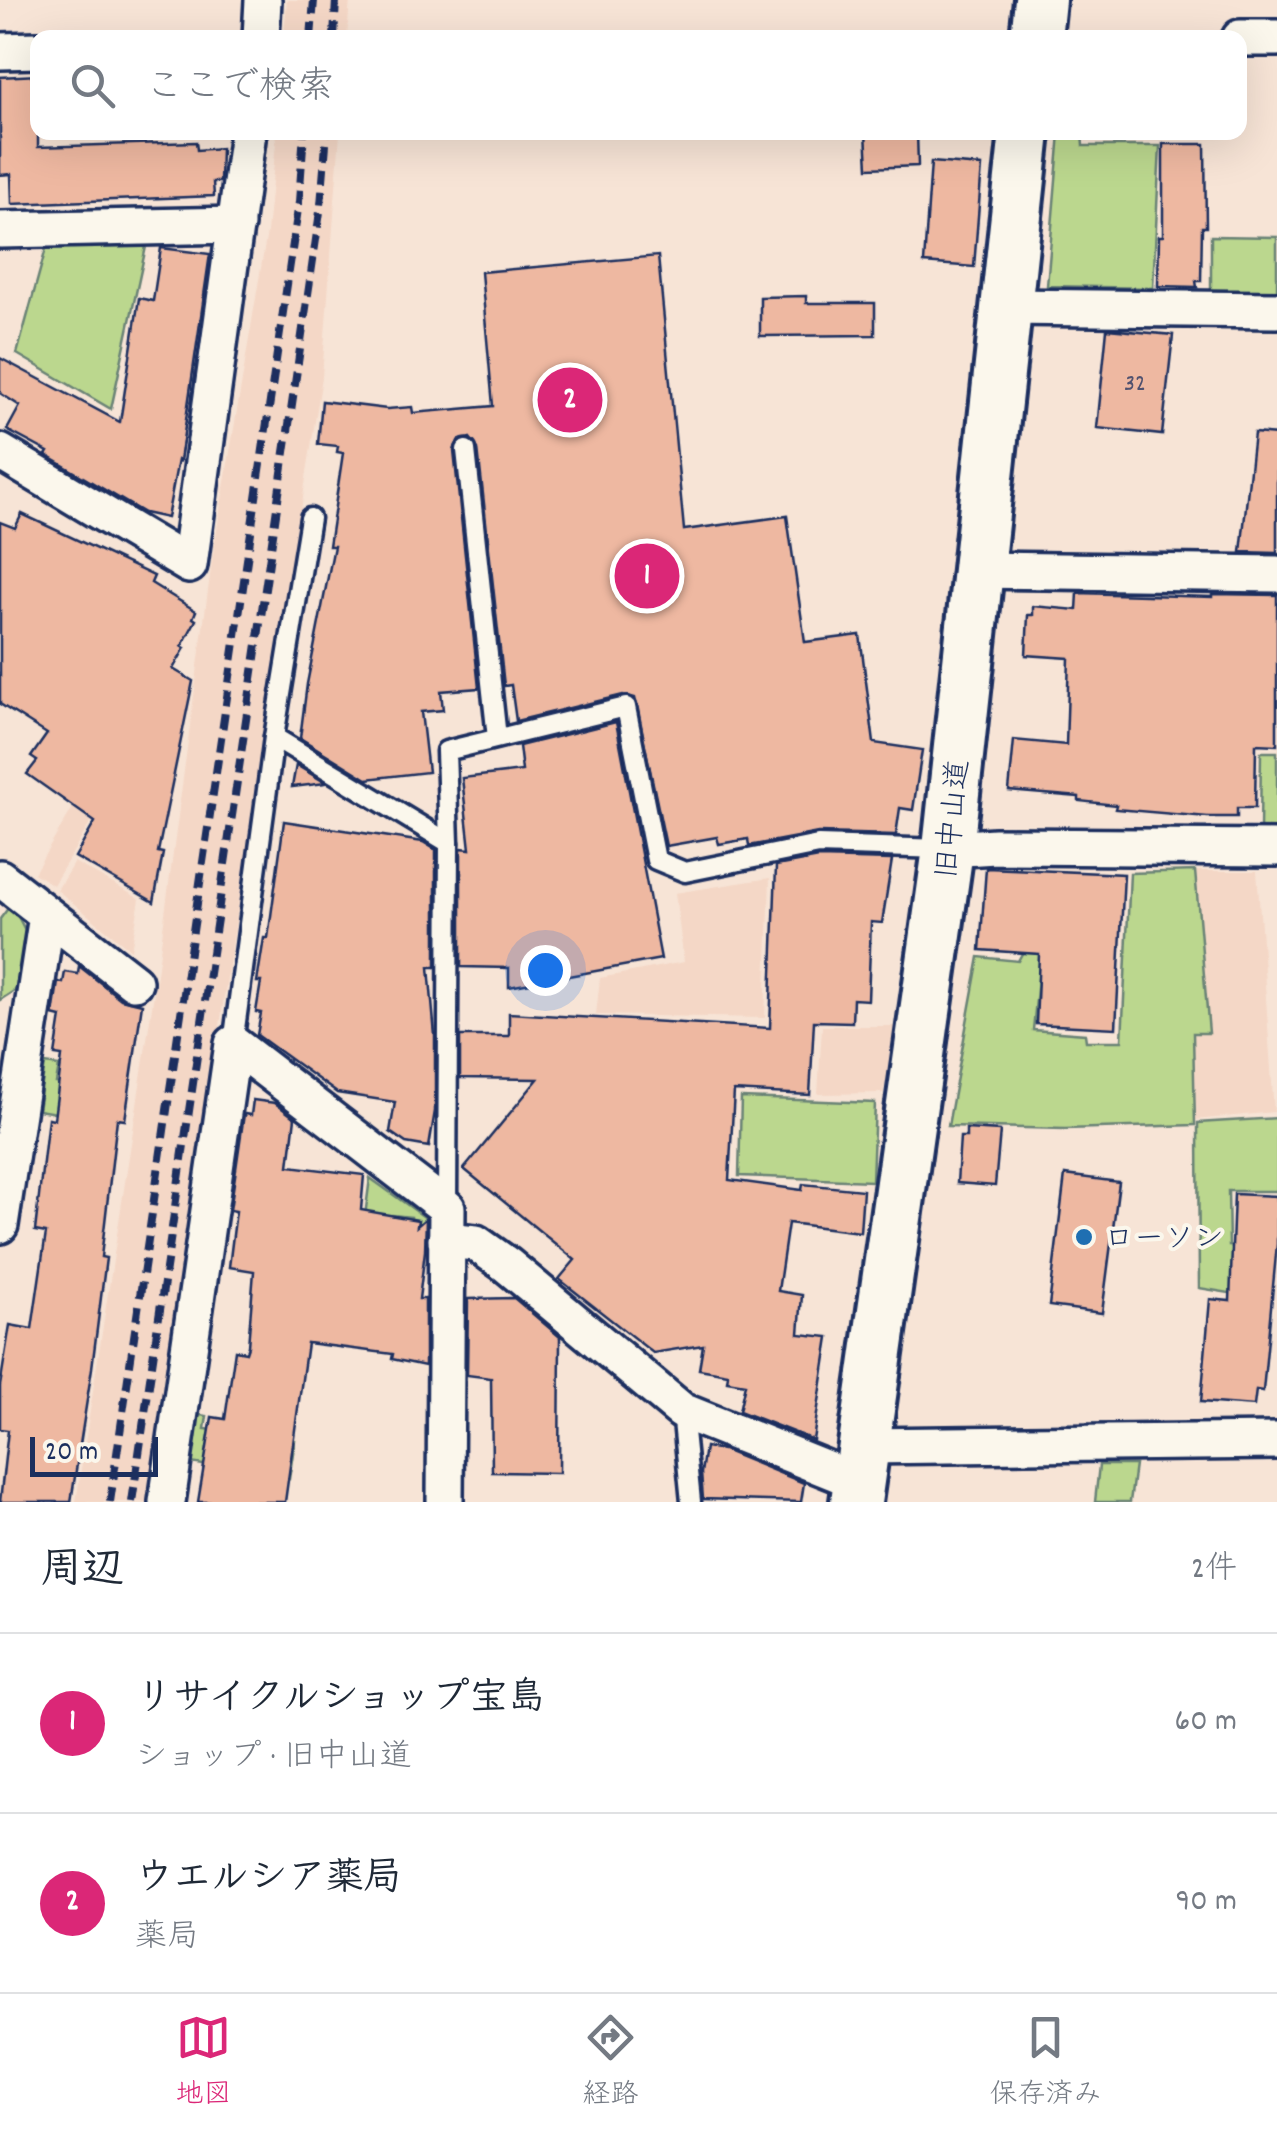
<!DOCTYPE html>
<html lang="ja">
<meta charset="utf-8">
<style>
body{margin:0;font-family:Dekko,"Klee One",sans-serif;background:#f2f2f3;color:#1f2937}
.scale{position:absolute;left:30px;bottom:25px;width:128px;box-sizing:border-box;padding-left:10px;border:5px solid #1b2f5e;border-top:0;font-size:28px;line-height:35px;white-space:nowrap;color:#1b2f5e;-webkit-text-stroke:8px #fbf7ec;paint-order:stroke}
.you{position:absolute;left:545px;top:970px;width:35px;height:35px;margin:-25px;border:8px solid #fff;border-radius:50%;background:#1a73e8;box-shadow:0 0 0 15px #1a73e833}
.badge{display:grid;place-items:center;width:65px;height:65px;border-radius:50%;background:#db2777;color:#fff;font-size:32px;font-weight:700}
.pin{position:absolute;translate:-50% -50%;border:5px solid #fff;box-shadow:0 2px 10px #0006}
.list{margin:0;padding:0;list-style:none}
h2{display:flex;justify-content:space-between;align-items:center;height:130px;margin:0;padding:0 40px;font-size:42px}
h2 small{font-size:32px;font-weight:400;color:#747a83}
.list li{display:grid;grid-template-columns:65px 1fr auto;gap:30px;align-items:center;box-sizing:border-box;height:180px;padding:0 40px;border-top:2px solid #e0e1e3}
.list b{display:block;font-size:38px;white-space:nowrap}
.list p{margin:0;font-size:32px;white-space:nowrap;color:#747a83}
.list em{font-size:32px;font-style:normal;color:#747a83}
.icon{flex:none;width:55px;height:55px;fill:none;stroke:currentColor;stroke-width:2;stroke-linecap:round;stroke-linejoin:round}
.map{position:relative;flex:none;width:1277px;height:1502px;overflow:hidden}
.search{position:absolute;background:#fff;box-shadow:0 10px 40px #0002;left:30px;right:30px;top:30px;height:110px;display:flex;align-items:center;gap:25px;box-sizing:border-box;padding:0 35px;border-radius:20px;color:#747a83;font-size:38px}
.sheet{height:490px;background:#fff}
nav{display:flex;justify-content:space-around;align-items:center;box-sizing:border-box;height:140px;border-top:2px solid #e0e1e3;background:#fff;font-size:28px;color:#747a83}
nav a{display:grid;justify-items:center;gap:5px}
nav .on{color:#db2777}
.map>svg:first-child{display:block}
</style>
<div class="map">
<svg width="1277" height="1502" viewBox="0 0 1277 1502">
<rect width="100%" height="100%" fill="#f7e4d6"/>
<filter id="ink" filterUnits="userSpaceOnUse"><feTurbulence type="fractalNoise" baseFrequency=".01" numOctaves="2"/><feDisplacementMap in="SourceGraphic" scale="20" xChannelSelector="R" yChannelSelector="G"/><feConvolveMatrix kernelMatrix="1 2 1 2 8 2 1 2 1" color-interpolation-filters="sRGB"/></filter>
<g filter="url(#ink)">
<g fill="#f4d7c6">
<polygon points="287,0 350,0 347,37 284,37"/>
<polygon points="277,133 340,133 322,377 223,1004 154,1502 76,1502 157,974 213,553 267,232"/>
<polygon points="115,737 107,796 53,885 34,873"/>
<polygon points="74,862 140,899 131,950 57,890"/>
<polygon points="1195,871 1257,871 1274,1112 1195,1120 1193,1032 1209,1032"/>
<polygon points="770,878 765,1018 596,1015 600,978 684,962 675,893"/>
<polygon points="822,1026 900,1026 883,1093 818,1094"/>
</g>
<g fill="#bbd78e" stroke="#6b8376" stroke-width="2.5">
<polygon points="1060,133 1082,133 1083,146 1160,146 1153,288 1047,286"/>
<polygon points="1211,236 1277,237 1277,296 1211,295"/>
<polygon points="147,242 111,409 17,354 47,245"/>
<polygon points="1261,752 1277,752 1277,831 1260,831"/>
<polygon points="1195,871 1209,1033 1193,1033 1195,1125 1065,1129 948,1126 979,957 1018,961 1025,948 1041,949 1033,1030 1085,1034 1086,1041 1122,1041 1130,873"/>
<polygon points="9,907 14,909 26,932 17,989 0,1000 0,919"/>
<polygon points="45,1064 59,1066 56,1083 65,1085 68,1115 38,1110"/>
<polygon points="741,1098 875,1103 872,1181 739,1176"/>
<polygon points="1277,1118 1277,1191 1228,1191 1229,1246 1269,1248 1266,1299 1199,1288 1198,1123"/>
<polygon points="370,1178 427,1219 426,1226 411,1223 411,1217 392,1215 362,1239"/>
<polygon points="192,1414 207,1416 205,1429 295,1440 289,1479 185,1462"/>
<polygon points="1099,1465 1135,1465 1130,1502 1095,1502"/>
</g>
<g fill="#eeb8a1" stroke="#1b2f5e" stroke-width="2.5">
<polygon points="38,75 38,147 196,142 197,150 221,148 220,182 213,182 214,196 12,204 11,174 0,175 0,77"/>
<polygon points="866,132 917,132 918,166 868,168"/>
<polygon points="1163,144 1205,144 1206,227 1202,227 1201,281 1196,281 1197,287 1158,286 1159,236 1163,236"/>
<polygon points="931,162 982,166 974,267 924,263"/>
<polygon points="161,248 210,254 180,461 178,460 167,518 144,513 46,455 48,452 7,430 20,406 0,393 0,358 120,422 139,298 153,301"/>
<polygon points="658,256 684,530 787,516 805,642 860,635 874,743 922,750 913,810 900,808 896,835 818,833 749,846 748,839 719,844 717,837 666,846 635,698 623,695 516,721 511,685 504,686 478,449 470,438 458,441 454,451 479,688 441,691 443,710 421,712 428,772 367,779 300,738 307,684 334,546 329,546 343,453 337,452 338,446 318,444 322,401 387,409 412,407 413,413 493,406 481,272"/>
<polygon points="806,296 806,303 875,303 875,335 760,336 760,297"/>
<polygon points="1107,329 1173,335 1162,435 1097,428"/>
<polygon points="1254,433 1277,435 1277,553 1241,552"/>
<polygon points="22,514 154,576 151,583 196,611 193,618 196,620 182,646 185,648 173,669 193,681 158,852 163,853 154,902 75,857 95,822 27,774 37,761 31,757 47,734 0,704 0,522 15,528"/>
<polygon points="1078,593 1212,597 1212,594 1277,595 1277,745 1256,744 1255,808 1237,808 1237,817 1208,817 1115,809 1116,805 1079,801 1079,797 1009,791 1014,740 1066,745 1069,658 1026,655 1028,615 1033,615 1033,606 1077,610"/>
<polygon points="616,722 661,959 509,987 509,968 461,967 461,848 470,849 462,778 522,771 519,746"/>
<polygon points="296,765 326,783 292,787"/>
<polygon points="284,821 423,842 436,850 436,967 429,967 435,1036 435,1111 429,1147 406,1143 390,1132 395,1102 337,1093 257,1035 261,1013 256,1012 261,982 257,982 264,938 268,938"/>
<polygon points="819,858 892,860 882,923 871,922 868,1000 853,999 852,1022 814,1021 810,1095 734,1091 729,1180 802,1190 803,1184 863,1190 860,1232 788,1223 778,1291 802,1295 799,1334 829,1337 813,1440 739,1411 745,1384 727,1381 728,1374 699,1369 703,1345 653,1353 559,1279 575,1260 464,1169 538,1079 460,1078 460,1036 509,1036 509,1013 770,1028 776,866"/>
<polygon points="986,868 1124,874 1116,1028 1036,1024 1039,954 980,950"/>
<polygon points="79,966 121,999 142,1004 125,1120 117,1119 101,1257 106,1258 92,1368 71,1502 0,1502 8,1430 0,1429 0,1386 10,1325 32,1329 46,1233 35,1231 48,1118 54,1119 62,1056 55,1055 61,1017 53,1015 58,982 63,983 65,972 78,974"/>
<polygon points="253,1100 275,1103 295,1118 289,1166 364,1175 361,1210 418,1220 417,1226 426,1218 425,1251 419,1299 425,1299 425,1366 392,1359 393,1354 307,1343 285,1502 198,1502 212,1417 225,1419 235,1350 246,1352 248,1346 254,1271 229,1267 236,1211 230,1210 244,1114 251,1115"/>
<polygon points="966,1129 1000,1131 995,1186 957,1183 960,1137 966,1137"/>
<polygon points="1065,1175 1119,1182 1102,1313 1049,1306"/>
<polygon points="1234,1194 1277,1196 1277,1244 1263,1391 1256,1390 1254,1406 1201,1402 1210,1299 1230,1301"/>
<polygon points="514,1298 560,1337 559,1473 492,1472 491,1378 467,1375 468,1299"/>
<polygon points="705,1447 723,1450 804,1483 801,1502 703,1499 701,1473"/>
</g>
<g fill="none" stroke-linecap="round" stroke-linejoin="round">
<g stroke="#1b2f5e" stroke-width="25">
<g id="service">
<polyline points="466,450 497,738"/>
<polyline points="274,737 449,843"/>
<polyline points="233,1044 274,737 310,518"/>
<polyline points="447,1206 449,843 446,751 626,707 656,860 685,872 818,845 943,849"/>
<polyline points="682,1411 691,1502"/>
</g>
</g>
<g stroke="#1b2f5e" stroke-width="42">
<g id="minor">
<polyline points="261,38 263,0"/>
<polyline points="1240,38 1277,38"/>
<polyline points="0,51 38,50"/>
<polyline points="0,230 236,225"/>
<polyline points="1004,307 1277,310"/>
<polyline points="0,452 189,565 248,132"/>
<polyline points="977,570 1277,574"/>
<polyline points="948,849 995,846 1277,848"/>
<polyline points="0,878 134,982"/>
<polyline points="0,1225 47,915"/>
<polyline points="446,1240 476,1243 507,1265 682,1411 859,1482"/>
<polyline points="865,1446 1277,1441"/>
<polyline points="167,1502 233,1044 447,1208 445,1502"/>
</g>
</g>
<g stroke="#1b2f5e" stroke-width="58">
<g id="secondary">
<polyline points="1036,38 1040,0"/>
<polyline points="856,1502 948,849 1025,132"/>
</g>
</g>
<use href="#service" stroke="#fbf7ec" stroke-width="18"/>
<use href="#minor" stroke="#fbf7ec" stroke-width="35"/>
<use href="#secondary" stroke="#fbf7ec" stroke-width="50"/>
<g stroke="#1b2f5e" stroke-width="8" stroke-dasharray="15 8" stroke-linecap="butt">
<polyline points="311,38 314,0"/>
<polyline points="334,38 336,0"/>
<polyline points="110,1502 299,202 304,132"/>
<polyline points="132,1502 321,205 327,132"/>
</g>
</g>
</g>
<circle fill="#1f6fb2" stroke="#fbf7ec" stroke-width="4" cx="1084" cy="1237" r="10"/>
<g text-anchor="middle" stroke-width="8" stroke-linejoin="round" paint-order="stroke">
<g font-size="25" fill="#50516f">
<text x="1135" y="390">32</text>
</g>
<g font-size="30" fill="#1b2f5e" stroke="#fbf7ec">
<text transform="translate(951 819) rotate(-84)" y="10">旧中山道</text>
</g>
<g font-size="30" fill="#1b2f5e" stroke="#fbf7ec" text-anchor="start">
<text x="1104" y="1247">ローソン</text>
</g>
</g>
</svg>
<div class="scale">20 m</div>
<div class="you"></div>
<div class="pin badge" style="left:647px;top:576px">1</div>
<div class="pin badge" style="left:570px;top:400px">2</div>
<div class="search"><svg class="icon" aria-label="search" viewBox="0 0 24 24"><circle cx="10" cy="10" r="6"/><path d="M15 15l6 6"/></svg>ここで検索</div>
</div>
<section class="sheet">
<h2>周辺<small>2件</small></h2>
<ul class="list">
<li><span class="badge">1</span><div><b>リサイクルショップ宝島</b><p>ショップ · 旧中山道</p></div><em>60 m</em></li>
<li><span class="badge">2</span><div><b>ウエルシア薬局</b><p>薬局</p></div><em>90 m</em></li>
</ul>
</section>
<nav>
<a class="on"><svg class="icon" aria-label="map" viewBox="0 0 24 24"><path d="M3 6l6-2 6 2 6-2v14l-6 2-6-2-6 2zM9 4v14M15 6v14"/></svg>地図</a>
<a><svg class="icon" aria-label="directions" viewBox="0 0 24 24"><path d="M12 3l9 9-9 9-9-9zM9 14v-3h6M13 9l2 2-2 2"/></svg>経路</a>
<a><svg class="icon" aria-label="saved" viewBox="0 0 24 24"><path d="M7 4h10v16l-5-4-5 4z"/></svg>保存済み</a>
</nav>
